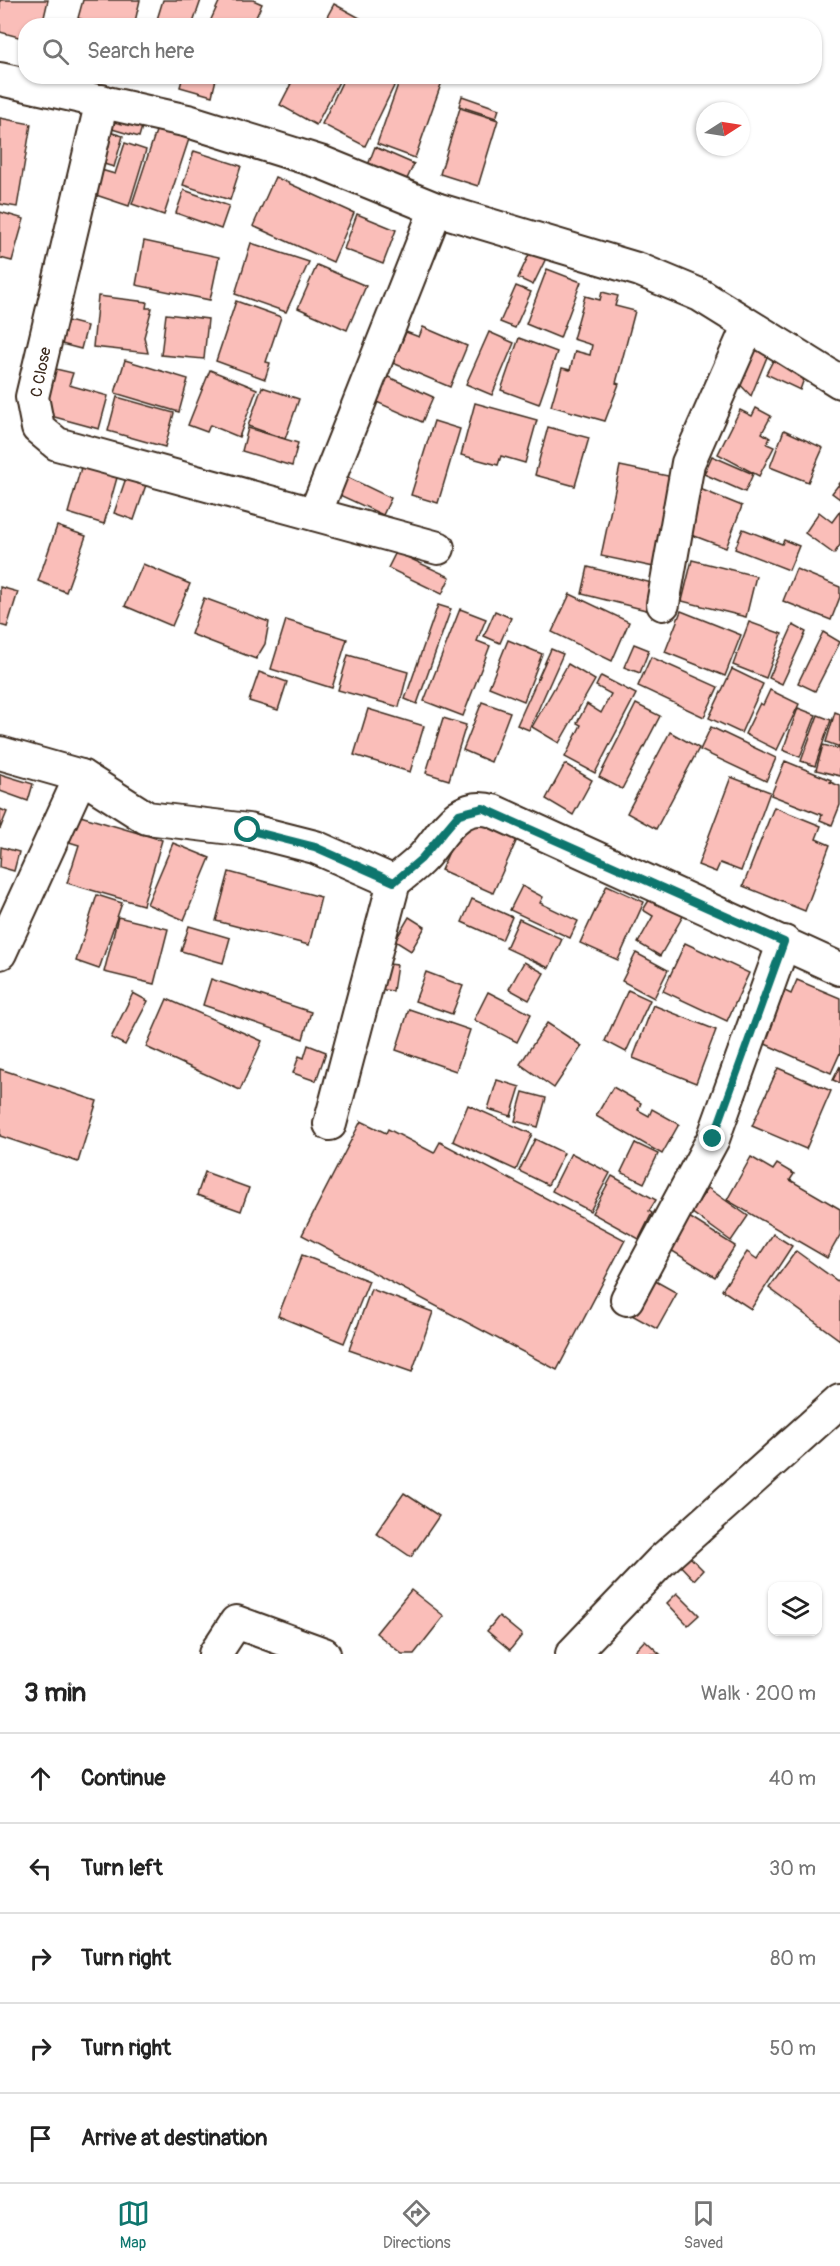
<!DOCTYPE html>
<meta charset="utf-8">
<style>
body{margin:0;font-family:Pangolin,sans-serif;background:#f6f6f6;color:#222}
.controls{position:absolute;right:18px;bottom:18px;display:grid;overflow:hidden;border-radius:12px;box-shadow:0 2px 4px #0004}
.controls button{width:54px;height:54px;display:grid;place-items:center;padding:0;border:0;border-bottom:2px solid #e0e0e0;background:#fff;color:#222;font:30px sans-serif}
.compass{position:absolute;left:696px;top:102px;width:54px;height:54px;border-radius:50%;background:#fff;box-shadow:0 2px 4px #0004;rotate:78deg}
.stop{position:absolute;width:18px;height:18px;margin:-14px;border:4px solid #0f766e;border-radius:50%;background:#fff}
.stop.end{background:#0f766e;border-color:#fff;box-shadow:0 2px 6px #0008}
.list{margin:0;padding:0;list-style:none}
h2{display:flex;justify-content:space-between;align-items:center;height:78px;margin:0;padding:0 24px;font-size:26px}
h2 small{font-size:20px;font-weight:400;color:#767676}
.list li{display:grid;grid-template-columns:39px 1fr auto;gap:18px;align-items:center;box-sizing:border-box;height:90px;padding:0 24px;border-top:2px solid #e0e0e0}
.list b{display:block;font-size:22px;white-space:nowrap}
.list em{font-size:20px;font-style:normal;color:#767676}
.icon{flex:none;width:33px;height:33px;fill:none;stroke:currentColor;stroke-width:2;stroke-linecap:round;stroke-linejoin:round}
.map{position:relative;flex:none;width:840px;height:1654px;overflow:hidden}
.search{position:absolute;background:#fff;box-shadow:0 2px 4px #0004;left:18px;right:18px;top:18px;height:66px;display:flex;align-items:center;gap:15px;box-sizing:border-box;padding:0 21px;border-radius:24px;color:#767676;font-size:22px}
.sheet{height:528px;background:#fff}
nav{display:flex;justify-content:space-around;align-items:center;box-sizing:border-box;height:84px;border-top:2px solid #e0e0e0;background:#fff;font-size:16px;color:#767676}
nav a{display:grid;justify-items:center;gap:3px}
nav .on{color:#0f766e}
.map>svg:first-child{display:block}
</style>
<div class="map">
<svg width="840" height="1654" viewBox="0 0 840 1654">
<rect width="100%" height="100%" fill="#fff"/>
<filter id="ink" filterUnits="userSpaceOnUse"><feTurbulence type="fractalNoise" baseFrequency=".0167" numOctaves="2"/><feDisplacementMap in="SourceGraphic" scale="12" xChannelSelector="R" yChannelSelector="G"/><feConvolveMatrix kernelMatrix="1 2 1 2 8 2 1 2 1" color-interpolation-filters="sRGB"/></filter>
<g filter="url(#ink)">
<g fill="#fabeb9" stroke="#3b2a1e" stroke-width="1.5">
<polygon points="0,0 48,0 42,26 26,26 26,39 0,32"/>
<polygon points="83,0 140,0 134,26 98,26 78,18"/>
<polygon points="163,0 201,0 192,26 155,26"/>
<polygon points="220,0 253,0 262,4 252,26 208,26"/>
<polygon points="334,4 371,24 370,26 322,26"/>
<polygon points="183,76 216,79 212,96 180,87"/>
<polygon points="295,76 342,76 316,125 280,105"/>
<polygon points="345,76 380,76 395,84 365,146 322,124"/>
<polygon points="401,76 444,76 415,158 377,144"/>
<polygon points="462,96 499,109 496,118 459,106"/>
<polygon points="460,108 498,120 478,186 440,174"/>
<polygon points="106,109 144,120 139,137 102,126"/>
<polygon points="0,118 31,124 17,207 0,204"/>
<polygon points="157,128 189,139 164,215 132,204"/>
<polygon points="106,131 123,136 114,167 97,162"/>
<polygon points="125,143 146,150 129,206 93,194 101,170 115,174"/>
<polygon points="375,147 414,164 406,181 368,165"/>
<polygon points="194,151 241,166 230,200 183,185"/>
<polygon points="275,177 354,213 333,262 253,226"/>
<polygon points="184,190 229,206 221,229 176,213"/>
<polygon points="0,212 24,219 12,261 0,258"/>
<polygon points="357,214 396,230 383,264 344,249"/>
<polygon points="144,241 219,257 210,300 136,285"/>
<polygon points="251,243 309,262 286,312 235,294"/>
<polygon points="533,246 548,254 533,285 518,278"/>
<polygon points="317,265 366,286 347,330 298,308"/>
<polygon points="547,269 581,282 560,338 526,324"/>
<polygon points="516,286 531,292 515,328 500,322"/>
<polygon points="602,292 618,296 615,306 635,311 616,383 619,384 605,421 551,406 562,368 570,370 575,351 590,355 592,345 573,339 585,296 600,300"/>
<polygon points="98,296 147,302 146,308 152,308 144,337 148,353 93,347"/>
<polygon points="236,301 281,317 266,362 270,363 265,379 216,361"/>
<polygon points="166,314 208,319 204,359 161,355"/>
<polygon points="56,318 87,326 81,349 50,341"/>
<polygon points="423,327 467,346 450,387 393,363 406,332 419,337"/>
<polygon points="489,332 514,343 492,395 466,384"/>
<polygon points="519,338 557,352 539,404 501,390"/>
<polygon points="750,342 769,352 751,396 733,377"/>
<polygon points="776,355 806,373 800,390 766,374"/>
<polygon points="125,360 188,379 179,412 115,393"/>
<polygon points="47,367 73,373 69,385 108,396 99,429 36,412"/>
<polygon points="210,370 257,389 239,437 210,425 207,432 188,425"/>
<polygon points="384,375 433,397 422,422 372,400"/>
<polygon points="262,387 299,399 285,439 248,426"/>
<polygon points="117,397 174,413 165,447 108,431"/>
<polygon points="475,403 537,420 525,463 501,456 498,465 461,455"/>
<polygon points="756,408 771,416 762,433 770,438 767,444 774,447 759,476 718,454 740,410 752,416"/>
<polygon points="434,421 460,429 438,503 411,495"/>
<polygon points="548,427 589,438 575,486 535,475"/>
<polygon points="248,428 298,443 292,466 242,451"/>
<polygon points="784,430 823,448 808,482 770,467"/>
<polygon points="712,456 753,474 745,492 704,474"/>
<polygon points="84,457 120,467 104,524 68,513"/>
<polygon points="620,466 673,477 654,567 601,556"/>
<polygon points="341,474 391,498 383,515 333,492"/>
<polygon points="127,475 147,482 134,520 114,513"/>
<polygon points="840,483 840,499 832,493"/>
<polygon points="700,489 742,506 726,548 684,532"/>
<polygon points="840,511 840,545 834,554 805,533 819,512 832,522"/>
<polygon points="57,526 86,536 66,592 38,581"/>
<polygon points="743,529 782,544 784,540 799,546 789,570 735,549"/>
<polygon points="396,552 450,577 442,594 388,568"/>
<polygon points="692,560 756,576 746,617 682,601"/>
<polygon points="143,564 190,584 172,626 125,606"/>
<polygon points="588,567 656,584 650,611 582,594"/>
<polygon points="796,569 840,587 840,597 831,620 783,601"/>
<polygon points="0,587 18,592 7,627 0,625"/>
<polygon points="570,594 629,622 612,661 552,632"/>
<polygon points="204,598 269,622 265,644 256,659 191,634"/>
<polygon points="438,605 451,609 417,704 405,699"/>
<polygon points="460,609 486,619 477,641 490,646 463,716 424,701"/>
<polygon points="495,611 511,618 500,643 484,636"/>
<polygon points="681,611 741,635 725,676 665,652"/>
<polygon points="286,620 347,639 332,688 271,669"/>
<polygon points="749,622 782,634 766,678 733,665"/>
<polygon points="793,625 806,632 782,684 769,678"/>
<polygon points="823,632 840,642 815,691 798,683"/>
<polygon points="508,640 542,654 524,701 489,687"/>
<polygon points="634,644 649,650 640,673 624,667"/>
<polygon points="551,649 563,654 529,730 517,725"/>
<polygon points="348,655 408,672 399,707 338,690"/>
<polygon points="651,657 718,687 704,717 638,686"/>
<polygon points="568,664 595,680 559,743 532,727"/>
<polygon points="732,669 763,684 741,733 709,718"/>
<polygon points="259,672 287,682 278,710 249,701"/>
<polygon points="601,676 636,694 595,773 565,757 581,725 577,723 587,704 601,713 611,694 596,686"/>
<polygon points="770,690 799,704 777,750 745,734 760,703 763,705"/>
<polygon points="482,702 510,712 491,762 463,750"/>
<polygon points="636,704 660,716 622,789 599,777"/>
<polygon points="798,708 816,715 800,757 783,750"/>
<polygon points="368,709 424,726 410,772 354,755"/>
<polygon points="835,712 840,714 840,747 826,742"/>
<polygon points="818,715 831,720 815,766 801,761"/>
<polygon points="443,718 466,725 449,780 426,773"/>
<polygon points="711,727 776,758 766,781 700,750"/>
<polygon points="670,732 699,748 656,829 627,813"/>
<polygon points="823,745 840,749 840,776 816,770"/>
<polygon points="785,761 831,780 830,782 840,786 840,805 832,825 820,820 822,815 771,795"/>
<polygon points="565,764 592,780 573,815 546,799"/>
<polygon points="0,774 33,784 28,801 0,791"/>
<polygon points="731,777 770,792 741,871 720,863 716,872 698,865"/>
<polygon points="774,807 821,826 816,839 830,845 805,911 743,886"/>
<polygon points="0,809 7,812 0,829"/>
<polygon points="466,813 518,837 493,893 441,870"/>
<polygon points="77,815 162,840 143,905 67,883 79,845 69,842"/>
<polygon points="173,843 210,858 184,920 147,904"/>
<polygon points="1,847 19,852 14,871 0,867"/>
<polygon points="229,872 321,897 309,945 216,921"/>
<polygon points="607,885 644,902 618,960 580,943"/>
<polygon points="522,886 543,897 540,903 578,921 570,938 510,910"/>
<polygon points="97,895 122,903 99,969 76,961"/>
<polygon points="651,897 683,916 660,956 638,943 653,916 643,910"/>
<polygon points="472,899 512,917 502,940 462,922"/>
<polygon points="118,917 168,929 154,984 104,972"/>
<polygon points="409,917 425,927 411,951 395,941"/>
<polygon points="519,919 562,939 549,968 506,948"/>
<polygon points="189,926 230,938 223,963 181,951"/>
<polygon points="685,943 749,973 727,1021 663,991"/>
<polygon points="636,953 668,970 654,998 622,981"/>
<polygon points="524,962 544,973 529,1000 509,989"/>
<polygon points="380,963 397,965 393,991 376,989"/>
<polygon points="426,972 463,986 452,1014 415,1001"/>
<polygon points="211,979 311,1012 303,1039 203,1005"/>
<polygon points="797,980 840,998 840,1053 831,1073 763,1043 785,991 791,994"/>
<polygon points="628,990 650,1000 626,1052 605,1041"/>
<polygon points="488,992 531,1014 517,1042 474,1020"/>
<polygon points="133,993 148,1001 125,1045 111,1038"/>
<polygon points="167,999 262,1041 240,1090 146,1047"/>
<polygon points="653,1005 716,1030 696,1083 633,1058"/>
<polygon points="409,1009 470,1030 456,1071 396,1050"/>
<polygon points="547,1023 582,1046 554,1088 520,1064"/>
<polygon points="308,1045 326,1052 316,1081 293,1073 299,1056 304,1058"/>
<polygon points="840,1066 840,1083 833,1080"/>
<polygon points="778,1068 831,1091 806,1149 752,1126"/>
<polygon points="0,1069 97,1101 78,1162 0,1136"/>
<polygon points="497,1080 520,1087 511,1116 488,1109"/>
<polygon points="613,1087 641,1103 638,1110 649,1116 652,1109 679,1124 662,1154 596,1116"/>
<polygon points="523,1092 546,1098 538,1127 515,1121"/>
<polygon points="468,1105 532,1134 516,1170 453,1141"/>
<polygon points="361,1121 386,1133 388,1129 434,1153 440,1142 625,1240 557,1370 302,1235"/>
<polygon points="535,1139 564,1153 548,1185 519,1171"/>
<polygon points="635,1143 658,1154 644,1183 621,1172"/>
<polygon points="571,1153 610,1173 590,1211 552,1191"/>
<polygon points="751,1157 773,1170 777,1164 794,1174 790,1180 840,1209 840,1235 827,1258 727,1200"/>
<polygon points="205,1172 249,1188 241,1211 197,1195"/>
<polygon points="612,1176 656,1200 649,1211 652,1213 639,1239 592,1213"/>
<polygon points="708,1188 748,1216 731,1241 691,1212"/>
<polygon points="689,1217 735,1246 715,1277 669,1249"/>
<polygon points="773,1234 792,1246 751,1309 722,1290 747,1252 757,1259"/>
<polygon points="796,1251 840,1283 840,1340 769,1288"/>
<polygon points="302,1255 369,1281 344,1343 278,1316"/>
<polygon points="650,1278 677,1293 657,1329 630,1314"/>
<polygon points="371,1289 433,1312 412,1372 349,1350"/>
<polygon points="404,1493 439,1516 411,1557 376,1533"/>
<polygon points="686,1553 703,1570 694,1580 677,1562"/>
<polygon points="411,1590 444,1616 414,1654 402,1654 376,1633"/>
<polygon points="677,1593 699,1615 688,1625 667,1603"/>
<polygon points="499,1616 522,1635 510,1650 487,1631"/>
<polygon points="645,1640 660,1654 632,1654"/>
</g>
<g fill="none" stroke-linecap="round" stroke-linejoin="round">
<g stroke="#3b2a1e" stroke-width="36">
<g id="minor">
<polyline points="0,79 188,121 323,163 436,209 640,270 700,295 840,382"/>
<polyline points="102,101 32,397 38,428 57,444 438,548"/>
<polyline points="315,514 436,209"/>
<polyline points="663,604 688,463 748,327"/>
<polyline points="0,753 81,776 147,818 248,830 315,847 394,882"/>
<polyline points="0,953 81,776"/>
<path d="M330 1124 394 882C403 874 414 867 423 857 443 835 457 800 493 811L840 969"/>
<polyline points="627,1299 713,1139 784,942"/>
<polyline points="215,1654 236,1622 324,1654"/>
<polyline points="572,1654 661,1561 840,1401"/>
</g>
</g>
<use href="#minor" stroke="#fff" stroke-width="32"/>
</g>
</g>
<g fill="none" stroke-linecap="round" stroke-linejoin="round" filter="url(#ink)">
<polyline stroke="#0f766e" stroke-width="8" points="248,830 315,847 394,882 421,859 459,814 483,808 784,942 713,1139"/>
</g>
<g text-anchor="middle" stroke-width="4.5" stroke-linejoin="round" paint-order="stroke">
<g font-size="16" fill="#3b2a1e" stroke="#fff">
<text transform="translate(40 372) rotate(-79)" y="6">C Close</text>
</g>
</g>
</svg>
<div class="controls">
<button><svg class="icon" aria-label="layers" viewBox="0 0 24 24"><path d="M12 4l9 5-9 5-9-5zM3 14l9 5 9-5"/></svg></button>
</div>
<svg class="compass" viewBox="-18 -18 36 36"><path d="M0-13l5 13h-10z" fill="#e53935"/><path d="M0 13l5-13h-10z" fill="#767676"/></svg>
<div class="stop" style="left:248px;top:830px"></div>
<div class="stop end" style="left:713px;top:1139px"></div>
<div class="search"><svg class="icon" aria-label="search" viewBox="0 0 24 24"><circle cx="10" cy="10" r="6"/><path d="M15 15l6 6"/></svg>Search here</div>
</div>
<section class="sheet">
<h2>3 min<small>Walk · 200 m</small></h2>
<ul class="list">
<li><svg class="icon" aria-label="ahead" viewBox="0 0 24 24"><path d="M12 20V5M6 11l6-6 6 6"/></svg><div><b>Continue</b></div><em>40 m</em></li>
<li><svg class="icon" aria-label="left" viewBox="0 0 24 24"><path d="M17 20v-9H6M10 6l-5 5 5 5"/></svg><div><b>Turn left</b></div><em>30 m</em></li>
<li><svg class="icon" aria-label="right" viewBox="0 0 24 24"><path d="M7 20v-9h11M14 6l5 5-5 5"/></svg><div><b>Turn right</b></div><em>80 m</em></li>
<li><svg class="icon" aria-label="right" viewBox="0 0 24 24"><path d="M7 20v-9h11M14 6l5 5-5 5"/></svg><div><b>Turn right</b></div><em>50 m</em></li>
<li><svg class="icon" aria-label="arrive" viewBox="0 0 24 24"><path d="M6 21V4h12l-3 4 3 4H6"/></svg><div><b>Arrive at destination</b></div></li>
</ul>
</section>
<nav>
<a class="on"><svg class="icon" aria-label="map" viewBox="0 0 24 24"><path d="M3 6l6-2 6 2 6-2v14l-6 2-6-2-6 2zM9 4v14M15 6v14"/></svg>Map</a>
<a><svg class="icon" aria-label="directions" viewBox="0 0 24 24"><path d="M12 3l9 9-9 9-9-9zM9 14v-3h6M13 9l2 2-2 2"/></svg>Directions</a>
<a><svg class="icon" aria-label="saved" viewBox="0 0 24 24"><path d="M7 4h10v16l-5-4-5 4z"/></svg>Saved</a>
</nav>
